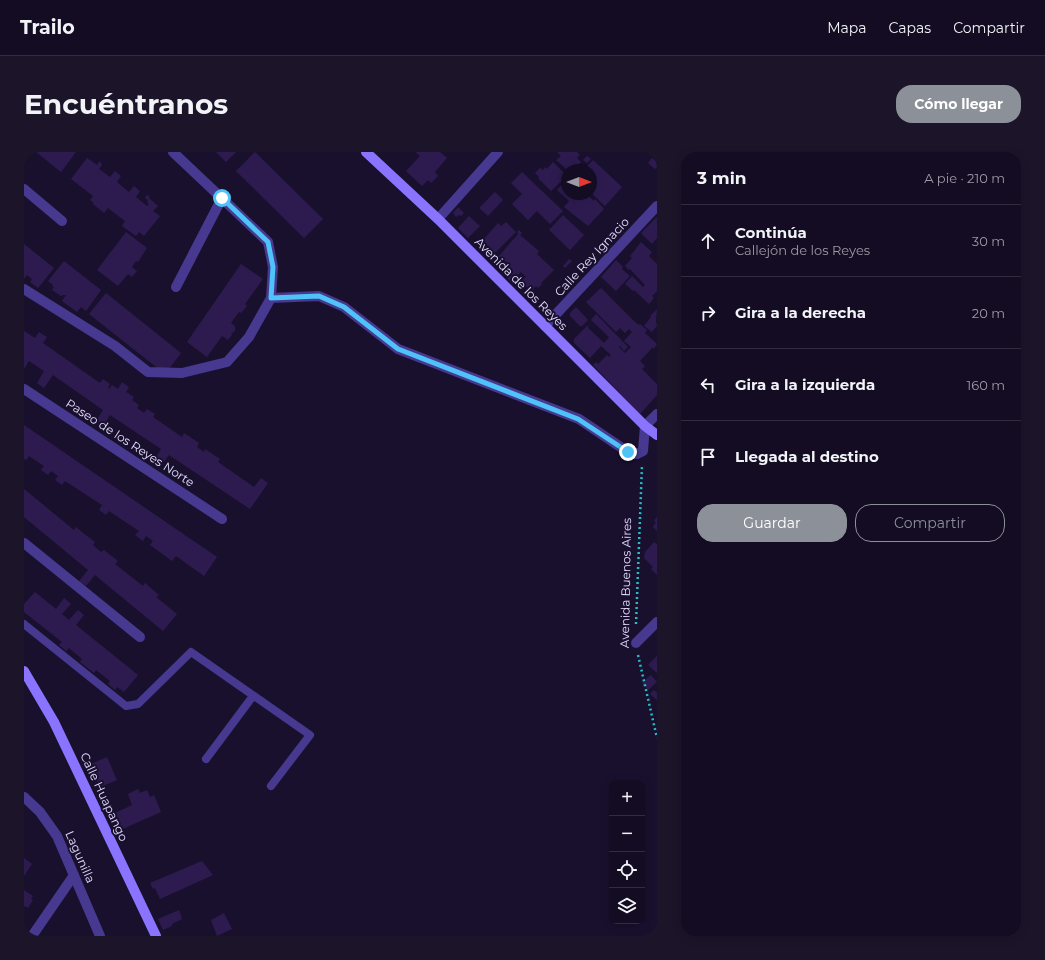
<!DOCTYPE html>
<html lang="es">
<meta charset="utf-8">
<style>
body{margin:0;font-family:Montserrat,sans-serif;background:#1c152a;color:#f1f3f6}
.controls{position:absolute;right:12px;bottom:12px;display:grid;overflow:hidden;border-radius:8px;box-shadow:0 2px 10px #0003}
.controls button{width:36px;height:36px;display:grid;place-items:center;padding:0;border:0;border-bottom:1px solid #322c40;background:#130c22;color:#f1f3f6;font:20px sans-serif}
.compass{position:absolute;left:537px;top:12px;width:36px;height:36px;border-radius:50%;background:#130c22;box-shadow:0 2px 10px #0003;rotate:90deg}
.stop{position:absolute;width:12px;height:12px;margin:-9px;border:3px solid #4fc3f7;border-radius:50%;background:#fff}
.stop.end{background:#4fc3f7;border-color:#fff;box-shadow:0 1px 4px #0008}
.list{margin:0;padding:0;list-style:none}
h2{display:flex;justify-content:space-between;align-items:center;height:52px;margin:0;padding:0 16px;font-size:17px}
h2 small{font-size:13px;font-weight:400;color:#9d9ba5}
.list li{display:grid;grid-template-columns:26px 1fr auto;gap:12px;align-items:center;box-sizing:border-box;height:72px;padding:0 16px;border-top:1px solid #322c40}
.list b{display:block;font-size:15px;white-space:nowrap}
.list p{margin:0;font-size:13px;white-space:nowrap;color:#9d9ba5}
.list em{font-size:13px;font-style:normal;color:#9d9ba5}
.actions{display:flex;gap:8px;padding:12px 16px}
.actions a{flex:1;padding:9px 0;border:1px solid #8c9099;border-radius:16px;text-align:center;font-size:14px;color:#8c9099}
.actions .main{background:#8c9099;color:#fff}
.icon{flex:none;width:22px;height:22px;fill:none;stroke:currentColor;stroke-width:2;stroke-linecap:round;stroke-linejoin:round}
.map{position:relative;flex:none;width:633px;height:784px;overflow:hidden;border-radius:16px}
header{display:flex;align-items:center;gap:24px;box-sizing:border-box;height:56px;padding:0 20px;background:#130c22;border-bottom:1px solid #322c40}
header strong{font-size:19px}
nav{display:flex;gap:22px;margin-inline-start:auto;font-size:14px}
.intro{display:flex;align-items:center;justify-content:space-between;box-sizing:border-box;height:96px;padding:0 24px}
h1{margin:0;font-size:28px}
.button{padding:10px 18px;border-radius:16px;background:#8c9099;color:#fff;font-size:14px;font-weight:700}
main{display:flex;gap:24px;padding:0 24px}
aside{flex:1;background:#130c22;border-radius:16px;box-shadow:0 2px 10px #0003}
.map>svg:first-child{display:block}
</style>
<header>
<strong>Trailo</strong>
<nav><a>Mapa</a><a>Capas</a><a>Compartir</a></nav>
</header>
<div class="intro"><h1>Encuéntranos</h1><a class="button">Cómo llegar</a></div>
<main>
<div class="map">
<svg width="633" height="784" viewBox="0 0 633 784">
<rect width="100%" height="100%" fill="#19102e"/>
<g fill="#2d1b50">
<polygon points="12,0 52,0 37,20"/>
<polygon points="192,0 212,0 202,10"/>
<polygon points="231,0 299,67 280,86 212,19"/>
<polygon points="391,0 416,0 423,6 411,20 414,24 407,31 404,28 398,34 382,19 396,4"/>
<polygon points="533,0 553,0 556,3 553,6 557,10 550,18 548,18 545,15 542,17 532,8 537,4"/>
<polygon points="563,4 567,7 563,11 559,8"/>
<polygon points="63,6 73,13 76,9 78,13 75,17 86,25 91,19 97,24 93,30 105,40 110,34 116,39 112,45 123,54 125,52 123,50 124,48 121,46 123,43 126,45 125,46 134,54 129,59 136,64 120,84 115,80 112,84 98,74 101,69 84,56 80,61 69,52 70,51 66,48 69,44 47,27"/>
<polygon points="628,6 633,10 633,15 631,17 624,11"/>
<polygon points="569,8 598,35 581,54 567,41 567,18 559,18"/>
<polygon points="529,10 543,24 527,39 514,26 515,25 511,21 516,16 519,18 521,15 523,17"/>
<polygon points="498,20 539,59 526,72 513,59 504,68 488,52 498,42 487,31"/>
<polygon points="543,26 543,42 562,42 569,48 569,49 571,47 580,57 564,74 540,55 545,49 533,38"/>
<polygon points="471,40 479,48 464,64 455,56"/>
<polygon points="434,55 440,61 437,64 435,63 432,65 429,61"/>
<polygon points="539,63 560,83 546,98 525,78"/>
<polygon points="445,64 456,74 444,86 434,76"/>
<polygon points="633,65 633,86 628,92 617,81"/>
<polygon points="482,70 492,80 471,101 459,88 474,71 477,74"/>
<polygon points="495,78 498,81 496,83 515,99 513,102 530,118 517,131 518,132 514,136 512,134 507,139 497,129 502,125 497,120 487,130 480,122 483,118 481,117 484,112 475,104 494,82 493,80"/>
<polygon points="102,80 123,96 114,110 112,109 108,115 113,119 108,125 104,122 94,134 73,118"/>
<polygon points="617,90 628,100 625,104 633,112 633,139 628,144 630,146 625,152 610,138 609,139 601,132 608,124 619,135 621,133 606,117 605,118 601,114 608,106 606,104"/>
<polygon points="0,92 30,116 14,136 6,130 8,127 3,123 0,127"/>
<polygon points="545,107 548,109 541,116 539,114"/>
<polygon points="592,108 599,115 598,117 606,124 592,139 577,125"/>
<polygon points="40,109 77,138 62,159 57,155 53,160 38,149 42,143 39,143 37,144 28,138 30,135 28,134 29,133 24,129"/>
<polygon points="217,112 239,127 221,152 223,154 217,161 215,160 207,171 211,174 211,179 207,182 208,183 204,188 198,184 183,205 163,190"/>
<polygon points="577,136 611,170 615,173 616,172 623,178 621,181 633,192 630,197 629,195 616,209 621,214 618,217 633,232 633,243 616,262 569,213 572,210 574,212 583,203 585,205 587,203 577,194 566,206 550,191 550,187 564,173 564,176 580,191 585,185 567,168 572,162 604,195 600,199 596,194 595,195 601,201 607,195 600,189 608,180 605,177 601,181 596,176 592,180 562,150"/>
<polygon points="82,141 157,201 141,222 65,162"/>
<polygon points="552,155 564,168 558,174 556,174 546,164 546,161"/>
<polygon points="633,157 632,169 633,174 628,180 620,174 627,165 626,164"/>
<polygon points="0,179 11,186 15,180 23,185 19,191 76,231 79,227 86,232 84,236 85,237 88,233 94,237 98,230 105,235 102,240 110,245 108,248 115,253 113,256 120,261 123,257 131,262 129,265 158,285 160,281 175,291 173,295 180,300 181,297 196,307 194,310 230,335 237,326 244,331 226,357 145,303 137,314 130,309 137,297 86,263 79,274 72,269 79,258 29,223 20,236 13,231 20,219 5,209 0,217"/>
<polygon points="0,273 193,405 180,424 152,404 148,409 126,393 129,389 122,384 119,389 111,383 115,379 85,359 82,363 75,358 78,353 41,329 38,333 31,328 34,324 27,319 24,323 17,318 20,314 5,304 2,308 0,307"/>
<polygon points="0,337 50,378 52,375 59,381 71,390 69,393 71,395 77,400 80,398 94,409 91,412 119,434 121,431 135,443 132,445 153,462 139,479 71,423 62,434 55,429 64,418 0,365"/>
<polygon points="633,364 633,379 629,375 632,370 630,369"/>
<polygon points="630,390 633,392 633,423 627,417 629,415 620,406 621,400"/>
<polygon points="11,440 32,457 40,446 47,452 38,462 45,468 54,458 60,463 52,473 114,523 100,540 93,535 91,538 84,532 86,529 72,518 70,521 56,510 58,507 45,496 42,499 35,493 38,490 0,460 0,452"/>
<polygon points="633,504 633,521 624,513"/>
<polygon points="627,523 633,530 624,538 618,530"/>
<polygon points="630,538 633,541 633,548 626,542"/>
<polygon points="83,605 93,628 76,635 65,613"/>
<polygon points="114,637 116,641 123,638 126,645 130,643 137,660 94,679 87,663 108,653 104,642"/>
<polygon points="0,706 8,712 0,724"/>
<polygon points="178,709 189,723 136,747 131,736 129,737 126,731"/>
<polygon points="0,738 9,744 7,747 9,748 4,756 1,754 0,756"/>
<polygon points="155,758 158,767 148,772 148,774 139,778 134,767"/>
<polygon points="200,761 208,777 193,784 187,768"/>
</g>
<g fill="none" stroke-linecap="round" stroke-linejoin="round">
<g stroke="#29bcc7" stroke-width="2.5" stroke-dasharray="2 3" stroke-linecap="butt">
<polyline points="612,472 618,313"/>
<polyline points="614,503 633,586"/>
</g>
<g stroke="#473890" stroke-width="8">
<polyline points="0,472 102,554 114,552 167,500 286,583 247,634"/>
<polyline points="182,607 229,544"/>
</g>
<g stroke="#473890" stroke-width="10">
<polyline points="0,37 38,69"/>
<polyline points="414,67 474,0"/>
<polyline points="152,135 198,46"/>
<polyline points="0,137 91,194 124,220 158,221 203,210 225,185 247,146 249,115 244,90 149,0"/>
<polyline points="247,146 295,144 320,155 374,197 555,267 604,300 613,302 619,299 621,274 633,262"/>
<polyline points="521,174 633,54"/>
<polyline points="0,237 198,367"/>
<polyline points="0,391 116,485"/>
<polyline points="612,491 633,470"/>
<polyline points="0,645 16,660 33,684 76,784"/>
<polyline points="8,784 50,723"/>
</g>
<g stroke="#8a74ff" stroke-width="10">
<polyline points="342,0 414,67 621,274 633,283"/>
<polyline points="0,519 30,570 132,784"/>
</g>
</g>
<g fill="none" stroke-linecap="round" stroke-linejoin="round">
<polyline stroke="#4fc3f7" stroke-width="5" points="198,46 244,90 249,115 247,146 295,144 320,155 374,197 554,267 604,300"/>
</g>
<g text-anchor="middle" stroke-width="4" stroke-linejoin="round" paint-order="stroke">
<g font-size="12" fill="#e5ddff" stroke="#19102e">
<text transform="translate(568 105) rotate(-47)" y="4">Calle Rey Ignacio</text>
<text transform="translate(497 132) rotate(45)" y="4">Avenida de los Reyes</text>
<text transform="translate(106 291) rotate(33)" y="4">Paseo de los Reyes Norte</text>
<text transform="translate(602 431) rotate(-89)" y="4">Avenida Buenos Aires</text>
<text transform="translate(80 645) rotate(65)" y="4">Calle Huapango</text>
<text transform="translate(56 705) rotate(66)" y="4">Lagunilla</text>
</g>
</g>
</svg>
<div class="controls">
<button>+</button>
<button>−</button>
<button><svg class="icon" aria-label="locate" viewBox="0 0 24 24"><circle cx="12" cy="12" r="6"/><path d="M12 2v4M12 18v4M2 12h4M18 12h4"/></svg></button>
<button><svg class="icon" aria-label="layers" viewBox="0 0 24 24"><path d="M12 4l9 5-9 5-9-5zM3 14l9 5 9-5"/></svg></button>
</div>
<svg class="compass" viewBox="-18 -18 36 36"><path d="M0-13l5 13h-10z" fill="#e53935"/><path d="M0 13l5-13h-10z" fill="#9d9ba5"/></svg>
<div class="stop" style="left:198px;top:46px"></div>
<div class="stop end" style="left:604px;top:300px"></div>
</div>
<aside>
<h2>3 min<small>A pie · 210 m</small></h2>
<ul class="list">
<li><svg class="icon" aria-label="ahead" viewBox="0 0 24 24"><path d="M12 20V5M6 11l6-6 6 6"/></svg><div><b>Continúa</b><p>Callejón de los Reyes</p></div><em>30 m</em></li>
<li><svg class="icon" aria-label="right" viewBox="0 0 24 24"><path d="M7 20v-9h11M14 6l5 5-5 5"/></svg><div><b>Gira a la derecha</b></div><em>20 m</em></li>
<li><svg class="icon" aria-label="left" viewBox="0 0 24 24"><path d="M17 20v-9H6M10 6l-5 5 5 5"/></svg><div><b>Gira a la izquierda</b></div><em>160 m</em></li>
<li><svg class="icon" aria-label="arrive" viewBox="0 0 24 24"><path d="M6 21V4h12l-3 4 3 4H6"/></svg><div><b>Llegada al destino</b></div></li>
</ul>
<div class="actions"><a class="main">Guardar</a><a>Compartir</a></div>
</aside>
</main>
